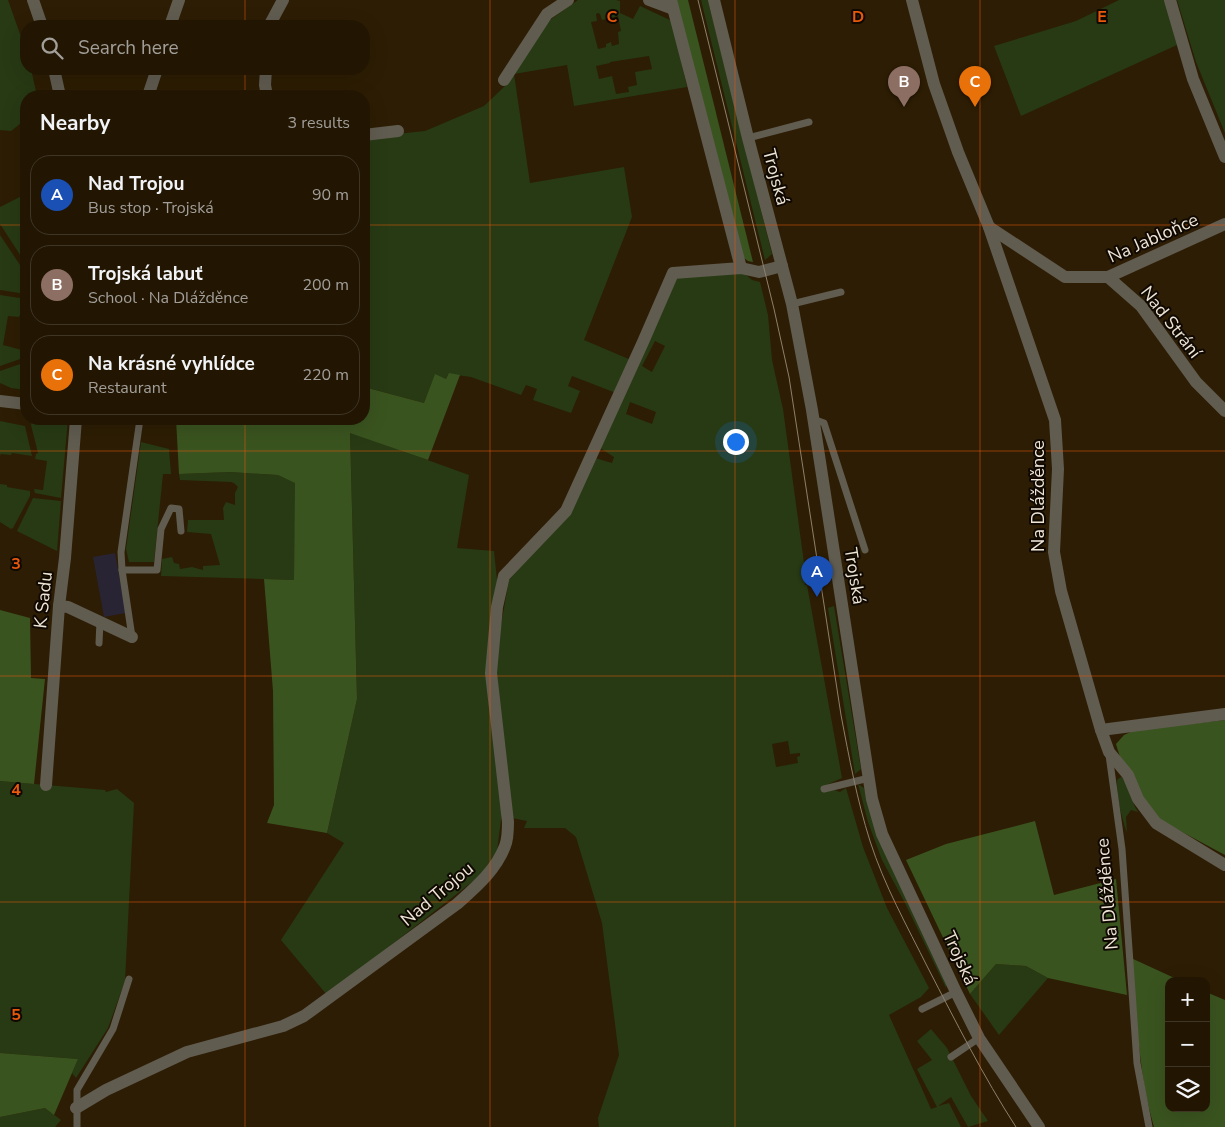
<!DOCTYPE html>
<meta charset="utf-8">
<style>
body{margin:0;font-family:"Nunito Sans",sans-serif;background:#2e2312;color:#f1f3f6}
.controls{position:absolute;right:15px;bottom:15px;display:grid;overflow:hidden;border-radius:10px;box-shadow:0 5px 20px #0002}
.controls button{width:45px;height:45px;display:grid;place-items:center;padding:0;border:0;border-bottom:1px solid #3f3525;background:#221603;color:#f1f3f6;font:25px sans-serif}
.you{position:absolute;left:735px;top:441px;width:18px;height:18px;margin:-12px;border:4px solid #fff;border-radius:50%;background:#1a73e8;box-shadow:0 0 0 8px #1a73e833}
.badge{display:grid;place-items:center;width:32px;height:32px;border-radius:50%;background:#0f766e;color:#fff;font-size:16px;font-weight:700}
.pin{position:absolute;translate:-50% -41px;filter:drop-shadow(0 1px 2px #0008)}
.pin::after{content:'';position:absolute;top:26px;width:18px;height:15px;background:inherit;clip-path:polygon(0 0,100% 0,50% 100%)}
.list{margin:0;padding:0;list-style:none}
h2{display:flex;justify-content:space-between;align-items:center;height:65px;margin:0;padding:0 20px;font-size:21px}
h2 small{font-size:16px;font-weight:400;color:#a29f9a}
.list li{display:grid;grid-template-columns:32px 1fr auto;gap:15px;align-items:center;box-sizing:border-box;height:80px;margin:0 10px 10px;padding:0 10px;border:1px solid #3f3525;border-radius:20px}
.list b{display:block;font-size:19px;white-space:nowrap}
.list p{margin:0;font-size:16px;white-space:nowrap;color:#a29f9a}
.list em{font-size:16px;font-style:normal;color:#a29f9a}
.icon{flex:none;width:28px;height:28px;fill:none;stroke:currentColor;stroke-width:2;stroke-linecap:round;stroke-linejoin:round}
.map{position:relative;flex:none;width:1225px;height:1127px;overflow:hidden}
.search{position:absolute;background:#221603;box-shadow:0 5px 20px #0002;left:20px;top:20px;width:350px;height:55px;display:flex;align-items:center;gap:12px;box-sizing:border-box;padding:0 18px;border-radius:20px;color:#a29f9a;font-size:19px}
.panel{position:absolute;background:#221603;box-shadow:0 5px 20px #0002;left:20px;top:90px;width:350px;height:335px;border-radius:20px}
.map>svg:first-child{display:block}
</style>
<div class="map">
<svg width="1225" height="1127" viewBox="0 0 1225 1127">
<rect width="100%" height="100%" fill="#2d1d04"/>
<polygon fill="#292434" points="115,553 126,613 104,617 93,557"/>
<g fill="#273a14" fill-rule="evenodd">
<polygon points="0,0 8,0 26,51 26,69 31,69 37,96 26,96 26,119 11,131 0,130"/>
<path d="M578 0H616L620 1V13L633 19 640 6 672 21 687 87 574 106 567 65 514 74 530 183 624 167 632 217 584 340 631 360 616 393 572 376 568 386 580 391 571 413 533 400 537 389 526 385 521 395 471 377 449 374 446 379 435 375 424 403 364 387V142L368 141 367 137 425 131 484 106 505 86 550 20ZM598 13 600 14 602 20 618 16 621 31 618 32 619 44 612 46 611 42 606 44V47L598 49 591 22 597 21 596 14ZM649 56 652 69 635 72 637 85 628 87 629 92 616 94 612 76 599 79 596 66 610 63V62Z"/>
<polygon points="701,0 708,0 772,254 765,260"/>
<polygon points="1119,0 1165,0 1177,45 1021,116 994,46 1076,21"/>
<polygon points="1177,0 1225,0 1225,133 1196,62"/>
<polygon points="26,194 26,264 0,224 0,207"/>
<polygon points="0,235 26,274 26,294 0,290"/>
<path d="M743 272 752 280 760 282 768 315 772 360 783 409 805 570 803 571 805 585H807L842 778 822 787V792L834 790 840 792 846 788 863 847 887 908 929 988 921 997 889 1015 931 1109 937 1107 917 1069 932 1060 917 1041 931 1029 947 1048 971 1096 988 1121 968 1127 951 1097 938 1106 949 1103 961 1127H599L598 1118 619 1055 602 923 576 837 565 828H524L527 821 512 818 494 673 499 636 509 580 572 508 595 458 612 463 614 457 600 448 675 278ZM655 341 665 346 652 372 642 366ZM630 402 656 412 652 424 626 414ZM788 741 790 754 800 753V756L797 757 798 763 776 767 772 744Z"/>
<polygon points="0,295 26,299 26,316 20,315 19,317 8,316 3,345 26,351 26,357 0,366"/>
<polygon points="26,362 26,390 11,388 0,383 0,371"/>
<polygon points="33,419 68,419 61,498 35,493 34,489 43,490 47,461 35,459 36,454 38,453 31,425"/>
<polygon points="0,421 25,426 32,456 12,453 11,455 1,454 0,456"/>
<polygon points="350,432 469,475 457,548 494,551 498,590 486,675 502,812 497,851 481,875 327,995 281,940 344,843 327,833 357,699"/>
<polygon points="141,442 169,449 171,474 163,474 154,562 129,562 126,549"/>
<polygon points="230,472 278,475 296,483 294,580 161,576 162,559 172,557 174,563 179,564 180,569 192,567 203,570 203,566 220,565 211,534 187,532 188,520 224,520 223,508 226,502 235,505 235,493 238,487 234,483 231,482 180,480 179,474"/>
<polygon points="0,484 7,485 7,487 30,491 30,496 13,528 11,529 0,522"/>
<polygon points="33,498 61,501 57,551 17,531"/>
<polygon points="834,606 861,769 855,774 828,608"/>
<path d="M1121 777 1123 778C1129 789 1131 801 1138 812L1131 810 1126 817 1127 833C1121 816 1117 798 1117 780Z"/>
<polygon points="0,781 105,790 106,792 117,789 134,803 125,981 108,1028 76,1078 72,1073 78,1059 0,1053"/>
<polygon points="858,784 864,788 872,819 946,983 946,988 905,903 882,860 868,822"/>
<polygon points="996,964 1026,966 1048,978 999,1035 970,994"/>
<polygon points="45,1108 61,1120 55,1127 0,1127 0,1117"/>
</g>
<g fill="#3a541f">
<polygon points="676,0 688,0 753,262 748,261 744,258"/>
<polygon points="449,373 460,375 428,460 350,433 357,699 327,833 267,823 274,805 273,691 264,579 294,580 295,483 278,475 230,472 179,474 176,419 364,419 364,387 424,403 435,374 446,379"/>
<polygon points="0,610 30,618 31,678 45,679 34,784 0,781"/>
<polygon points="1225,720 1225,855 1158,819 1123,767 1116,744 1124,735 1135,730"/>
<polygon points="1035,821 1054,895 1116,879 1127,995 1048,978 1026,966 996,964 970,994 906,860 946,844"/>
<path d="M1131 958 1181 981H1169V1108H1206V992L1225 1000V1127H1154C1138 1073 1137 1014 1131 958Z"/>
<polygon points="0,1053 78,1059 54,1115 45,1108 0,1117"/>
</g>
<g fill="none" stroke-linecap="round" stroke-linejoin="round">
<g stroke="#615c50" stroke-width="7">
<polyline points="748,138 809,122"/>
<polyline points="792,304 841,292"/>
<polyline points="140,419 121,552 122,570 157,570 161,529 171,508 179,509 181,531"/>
<polyline points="813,419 824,423 865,550"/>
<polyline points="122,570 132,637"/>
<polyline points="99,643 100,622"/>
<polyline points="1109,755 1122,849 1137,1063 1149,1127"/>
<polyline points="824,789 869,778"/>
<polyline points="922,1009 956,992"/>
<polyline points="951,1057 979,1038"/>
<polyline points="77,1127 77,1090 113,1029 129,979"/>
</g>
<g stroke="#615c50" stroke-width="12">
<polyline points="33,0 42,26"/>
<polyline points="649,0 673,9"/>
<polyline points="671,0 741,268"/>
<polyline points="714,0 748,138 792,304 812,410 872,799 882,834 956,992 979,1038 1039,1127"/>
<polyline points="912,0 934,84 958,152 989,227 1055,420 1058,469 1054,552 1061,591 1101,730 1109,752 1128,775 1138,799 1156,823 1225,865"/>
<polyline points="1170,0 1193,79 1225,157"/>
<polyline points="170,26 179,0"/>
<polyline points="269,26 283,0"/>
<polyline points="54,69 60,96"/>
<polyline points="266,69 265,85 267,96"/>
<polyline points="504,80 547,14 568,0"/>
<polyline points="148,96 157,69"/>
<polyline points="364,135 398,131"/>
<polyline points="989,227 1065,277 1108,277 1225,224"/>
<polyline points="1108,277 1141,306 1196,382 1225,411"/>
<polyline points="0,401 26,404"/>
<polyline points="59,606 68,607 132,637"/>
<polyline points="1101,730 1225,714"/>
<polyline points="46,785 59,606 65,558 76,419"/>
<path d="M76 1108 106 1090 187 1052 283 1026 304 1016 457 904C476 887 496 870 505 846 508 839 508 830 508 822L491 673 497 607 504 576 566 511 643 342 673 273 741 268 759 272 782 266"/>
</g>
<path stroke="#8d806c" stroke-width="1" d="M698 0 774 309 789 377 841 715C849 757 857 800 870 841 884 885 907 926 928 968 956 1022 983 1076 1016 1127"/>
</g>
<path fill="none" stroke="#e8590c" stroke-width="1" stroke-opacity="0.55" d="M245 0V26M490 0V1127M735 0V1127M980 0V1127M245 69V96M0 225H26M364 225H1225M245 419V1127M0 451H1225M0 676H1225M0 902H1225"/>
<g text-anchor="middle" stroke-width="4" stroke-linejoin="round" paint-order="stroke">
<g font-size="18" fill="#efe5d6" stroke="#0f0902">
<text transform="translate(776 177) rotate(75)" y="6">Trojská</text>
<text transform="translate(1153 238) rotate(-24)" y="6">Na Jabloňce</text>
<text transform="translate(1171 322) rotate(52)" y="6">Nad Strání</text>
<text transform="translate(1038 496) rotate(-90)" y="6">Na Dlážděnce</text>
<text transform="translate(855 576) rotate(81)" y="6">Trojská</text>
<text transform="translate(43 600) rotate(-84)" y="6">K Sadu</text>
<text transform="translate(437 894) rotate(-40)" y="6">Nad Trojou</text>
<text transform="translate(1107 894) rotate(-95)" y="6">Na Dlážděnce</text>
<text transform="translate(960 958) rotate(65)" y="6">Trojská</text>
</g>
</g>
<g font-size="16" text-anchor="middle" font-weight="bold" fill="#e8590c" stroke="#0f0902" stroke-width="4" stroke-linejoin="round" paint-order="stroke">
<text x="612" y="22">C</text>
<text x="858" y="22">D</text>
<text x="1102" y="22">E</text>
<text x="16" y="569">3</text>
<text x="16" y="795">4</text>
<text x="16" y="1020">5</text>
</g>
</svg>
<div class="controls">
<button>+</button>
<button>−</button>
<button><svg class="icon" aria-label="layers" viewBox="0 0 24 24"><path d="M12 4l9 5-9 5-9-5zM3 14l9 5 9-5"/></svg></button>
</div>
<div class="you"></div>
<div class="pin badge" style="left:817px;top:597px;background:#1a4fb4">A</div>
<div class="pin badge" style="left:904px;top:107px;background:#8d6e63">B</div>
<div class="pin badge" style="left:975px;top:107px;background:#e8710a">C</div>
<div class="search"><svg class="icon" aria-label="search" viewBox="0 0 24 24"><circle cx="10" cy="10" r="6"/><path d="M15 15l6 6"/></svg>Search here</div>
<section class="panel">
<h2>Nearby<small>3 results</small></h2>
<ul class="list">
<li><span class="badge" style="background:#1a4fb4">A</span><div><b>Nad Trojou</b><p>Bus stop · Trojská</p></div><em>90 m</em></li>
<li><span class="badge" style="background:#8d6e63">B</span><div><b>Trojská labuť</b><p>School · Na Dlážděnce</p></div><em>200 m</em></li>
<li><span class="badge" style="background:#e8710a">C</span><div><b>Na krásné vyhlídce</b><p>Restaurant</p></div><em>220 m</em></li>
</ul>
</section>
</div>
